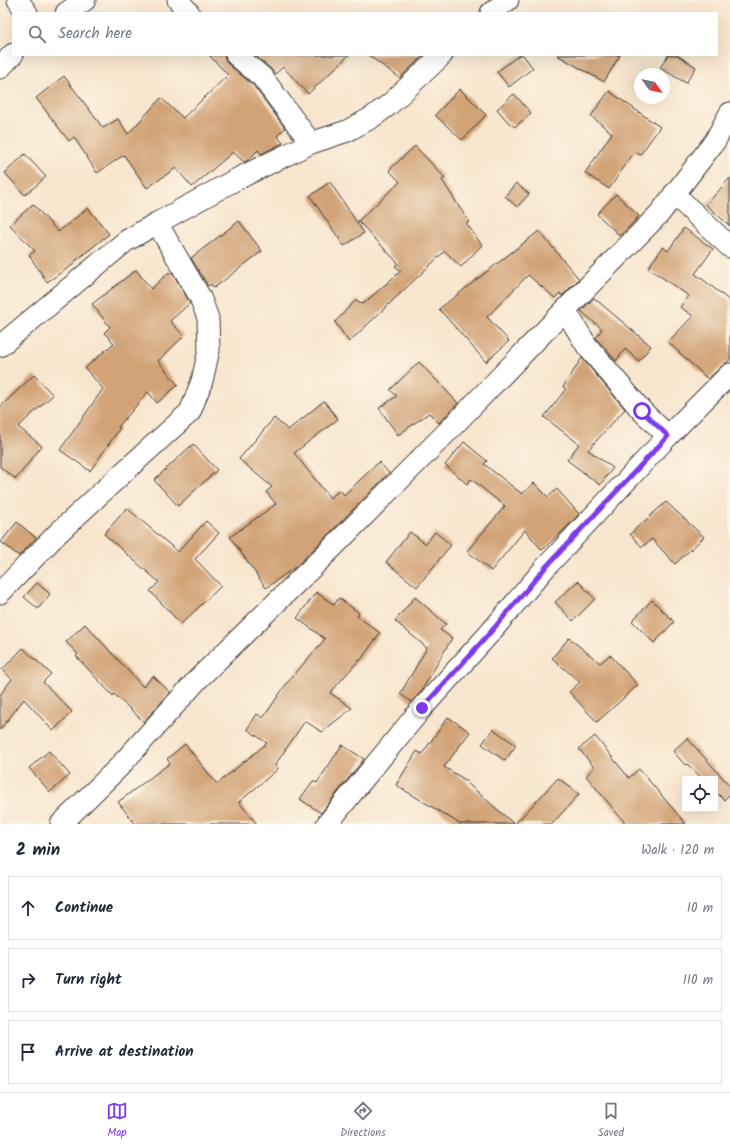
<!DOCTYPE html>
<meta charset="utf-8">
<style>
body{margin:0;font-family:Kalam,sans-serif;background:#f2f2f3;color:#1f2937}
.controls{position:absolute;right:12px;bottom:12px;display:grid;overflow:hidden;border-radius:0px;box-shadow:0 4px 16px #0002}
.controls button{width:36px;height:36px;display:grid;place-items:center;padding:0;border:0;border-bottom:1px solid #e0e1e3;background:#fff;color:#1f2937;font:20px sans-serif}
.compass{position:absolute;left:634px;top:68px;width:36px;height:36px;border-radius:50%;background:#fff;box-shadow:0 4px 16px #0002;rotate:123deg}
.stop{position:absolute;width:12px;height:12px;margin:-9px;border:3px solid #7c3aed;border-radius:50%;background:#fff}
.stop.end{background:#7c3aed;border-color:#fff;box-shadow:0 1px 4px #0008}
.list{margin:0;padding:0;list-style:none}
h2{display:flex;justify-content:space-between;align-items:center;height:52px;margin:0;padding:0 16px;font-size:17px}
h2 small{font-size:13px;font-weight:400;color:#747a83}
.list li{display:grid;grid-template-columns:26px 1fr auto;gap:12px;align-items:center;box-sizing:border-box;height:64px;margin:0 8px 8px;padding:0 8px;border:1px solid #e0e1e3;border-radius:0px}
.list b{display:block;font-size:15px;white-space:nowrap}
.list em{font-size:13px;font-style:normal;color:#747a83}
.icon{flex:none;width:22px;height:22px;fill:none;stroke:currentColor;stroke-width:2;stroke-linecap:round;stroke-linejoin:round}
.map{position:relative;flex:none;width:730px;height:824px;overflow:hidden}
.search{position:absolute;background:#fff;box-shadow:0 4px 16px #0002;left:12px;right:12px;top:12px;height:44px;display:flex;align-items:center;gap:10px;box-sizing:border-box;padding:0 14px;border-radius:0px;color:#747a83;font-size:15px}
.sheet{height:268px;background:#fff}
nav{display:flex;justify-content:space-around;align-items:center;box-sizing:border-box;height:56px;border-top:1px solid #e0e1e3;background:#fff;font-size:11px;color:#747a83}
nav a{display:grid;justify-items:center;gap:2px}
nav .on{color:#7c3aed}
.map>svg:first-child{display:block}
</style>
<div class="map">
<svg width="730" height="824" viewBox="0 0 730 824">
<rect width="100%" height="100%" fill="#fcf5e5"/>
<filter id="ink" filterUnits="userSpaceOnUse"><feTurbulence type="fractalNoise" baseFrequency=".025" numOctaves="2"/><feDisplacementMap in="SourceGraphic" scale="8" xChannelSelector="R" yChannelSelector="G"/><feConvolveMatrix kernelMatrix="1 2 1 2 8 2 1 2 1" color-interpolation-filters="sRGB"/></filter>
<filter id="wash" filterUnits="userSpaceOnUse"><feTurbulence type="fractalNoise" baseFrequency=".012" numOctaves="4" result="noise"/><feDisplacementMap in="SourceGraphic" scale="16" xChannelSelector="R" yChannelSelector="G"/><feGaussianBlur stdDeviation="0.9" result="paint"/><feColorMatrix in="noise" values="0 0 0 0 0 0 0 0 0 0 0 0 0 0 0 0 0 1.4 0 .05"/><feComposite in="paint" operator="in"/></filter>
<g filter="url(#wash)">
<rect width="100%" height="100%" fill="#f8e5ce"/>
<g id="blocks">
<g fill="#d1a377">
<polygon points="209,55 224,55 225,59 228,64 253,85 285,128 277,136 283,143 261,154 258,150 247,161 244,162 233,152 192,187 176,168 147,188 124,155 97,173 74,137 69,141 36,98 64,76 103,128 118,119 128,134 161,98 183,118 228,75"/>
<polygon points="255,55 349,55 308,94 283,67 275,74 270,68"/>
<polygon points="368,55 424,55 400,78"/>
<polygon points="519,55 523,55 533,68 509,87 497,72"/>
<polygon points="557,55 620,55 604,82"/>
<polygon points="668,55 677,55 696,67 686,83 660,68"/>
<polygon points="460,89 486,115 462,140 435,115"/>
<polygon points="609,91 660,127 640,155 635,151 609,189 585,173 612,133 591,116"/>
<polygon points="514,94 531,113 515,127 508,122 497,109"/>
<polygon points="415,146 445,178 442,180 469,222 466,223 482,245 461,267 445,251 349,342 335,322 356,300 363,304 401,271 395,266 398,263 358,221 400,182 389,170"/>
<polygon points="25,154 46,177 25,195 5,173"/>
<polygon points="730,178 730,226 706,205"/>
<polygon points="330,182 364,233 344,246 310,196"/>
<polygon points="516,183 529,194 517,207 505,196"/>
<polygon points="616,194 639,216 620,236 597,214"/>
<polygon points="33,204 58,232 88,208 109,234 73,263 74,264 47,282 29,255 35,251 10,225"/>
<polygon points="239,221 262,251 214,288 211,284 208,286 191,258"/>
<polygon points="684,228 713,249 695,274 705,281 730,301 730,360 722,366 708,379 668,342 693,316 680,307 689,296 648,268 663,247 668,251"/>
<polygon points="539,231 579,279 562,296 560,293 555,298 528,275 487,317 509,341 486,362 439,309"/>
<polygon points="136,270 151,289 169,272 170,274 172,272 190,303 170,321 184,336 158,361 178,385 157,403 148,392 118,427 120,428 90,471 60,450 103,389 85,368 114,343 104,333 110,327 92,304"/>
<polygon points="594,298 651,346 639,361 625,349 616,361 597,339 596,338 602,329 581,311"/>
<polygon points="582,358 625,409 588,450 613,468 600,485 567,460 579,444 544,417 566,389 563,387"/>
<polygon points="419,362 458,403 439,423 429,413 398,435 379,408 397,396 390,390"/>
<polygon points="34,375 53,395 18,427 42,446 16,479 0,467 0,407"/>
<polygon points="324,401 338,419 294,453 330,498 340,490 344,495 379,462 389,473 298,565 266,588 230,537 276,504 266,492 272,487 239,459 274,418 288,430"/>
<polygon points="464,442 487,461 484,464 522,494 534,483 548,497 557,489 579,514 564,530 542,550 525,530 491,571 467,551 505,506 471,479 467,484 445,465"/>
<polygon points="193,444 217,470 178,506 154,480"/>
<polygon points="666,502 704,537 675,564 652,539 642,547 630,534"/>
<polygon points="127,508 178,552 206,521 219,533 195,559 221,586 181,624 150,591 159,582 104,534"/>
<polygon points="17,522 36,538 19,556 1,542"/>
<polygon points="410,532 426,544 435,532 451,545 417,587 386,562"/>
<polygon points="578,581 595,599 573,621 555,602"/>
<polygon points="37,583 50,594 38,609 24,597"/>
<polygon points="316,592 334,605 339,598 359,613 357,616 380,633 360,661 359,660 330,693 352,708 322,732 305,721 275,765 278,769 239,802 257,824 135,824 118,802 170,763 167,759 185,744 217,784 267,743 247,729 257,714 263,718 287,683 325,639 297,618"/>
<polygon points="415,597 446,624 440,630 452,638 421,692 412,702 400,694 427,648 395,621"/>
<polygon points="652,600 674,622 654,643 632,621"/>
<polygon points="85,624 143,687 153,676 170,692 144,722 114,694 113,696 76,656 78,654 66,642"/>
<polygon points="569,638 600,663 610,655 638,685 597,722 569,692 580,682 552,658"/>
<polygon points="23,648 51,674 43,682 72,712 53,731 24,699 0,730 0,695 12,679 2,670"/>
<polygon points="448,717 470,732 444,767 467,781 466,782 514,824 460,824 396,785 417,751 422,754"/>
<polygon points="493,729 516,745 505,761 482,744"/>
<polygon points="595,736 629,778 639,769 686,824 626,824 586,776 594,767 579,749"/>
<polygon points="687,738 730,786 730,794 724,800 715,791 715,779 703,779 687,764 685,765 673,751"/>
<polygon points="342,745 364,759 321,813 300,799 313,781 317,783"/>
<polygon points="49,751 70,775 50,792 29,768"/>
<polygon points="558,778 579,794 552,824 515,824"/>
</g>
</g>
</g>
<g filter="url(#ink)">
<use href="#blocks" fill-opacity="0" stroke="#3d3a37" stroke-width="1"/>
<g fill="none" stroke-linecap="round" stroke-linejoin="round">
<g stroke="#3d3a37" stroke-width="23">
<g id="minor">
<polyline points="18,0 27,13"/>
<polyline points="178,0 189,13"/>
<polyline points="66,13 85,0"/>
<polyline points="491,13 508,0"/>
<polyline points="236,55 262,77 311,143"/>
<polyline points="0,68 13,54"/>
<polyline points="674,194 730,247"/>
<polyline points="565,310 587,346 642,411 668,436"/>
<polyline points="0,346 126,241 157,223 235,180 311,143 347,131 371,118 390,104 442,55"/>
<polyline points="0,593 58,533 125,471 190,412 202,381 209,350 208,318 200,297 157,223"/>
<polyline points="61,824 119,767 198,679 333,547 449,430 565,310 660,213 715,141 730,113"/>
<polyline points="327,824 361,782 422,708 489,634 545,568 668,436 730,374"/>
</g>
</g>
<use href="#minor" stroke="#fff" stroke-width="21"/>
</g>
</g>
<g fill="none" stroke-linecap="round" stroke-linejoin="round" filter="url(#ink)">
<polyline stroke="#7c3aed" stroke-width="5" points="422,708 489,634 545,568 668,436 642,411"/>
</g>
</svg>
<div class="controls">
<button><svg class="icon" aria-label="locate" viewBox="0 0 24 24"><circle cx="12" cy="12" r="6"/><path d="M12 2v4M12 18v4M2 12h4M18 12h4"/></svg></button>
</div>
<svg class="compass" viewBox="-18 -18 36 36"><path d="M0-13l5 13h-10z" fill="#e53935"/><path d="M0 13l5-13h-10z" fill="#747a83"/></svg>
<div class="stop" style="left:642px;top:411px"></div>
<div class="stop end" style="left:422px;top:708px"></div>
<div class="search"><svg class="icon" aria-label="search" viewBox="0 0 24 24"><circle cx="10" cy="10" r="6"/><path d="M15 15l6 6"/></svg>Search here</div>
</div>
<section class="sheet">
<h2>2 min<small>Walk · 120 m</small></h2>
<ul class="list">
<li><svg class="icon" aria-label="ahead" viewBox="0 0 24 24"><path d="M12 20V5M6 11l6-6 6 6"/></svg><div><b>Continue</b></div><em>10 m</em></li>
<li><svg class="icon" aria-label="right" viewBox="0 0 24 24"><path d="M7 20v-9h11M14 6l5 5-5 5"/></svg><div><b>Turn right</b></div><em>110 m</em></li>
<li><svg class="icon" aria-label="arrive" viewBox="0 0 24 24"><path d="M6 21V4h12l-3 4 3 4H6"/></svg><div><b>Arrive at destination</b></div></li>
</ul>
</section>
<nav>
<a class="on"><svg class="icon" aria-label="map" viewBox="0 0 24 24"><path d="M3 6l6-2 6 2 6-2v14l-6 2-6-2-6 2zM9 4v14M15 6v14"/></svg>Map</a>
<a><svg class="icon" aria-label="directions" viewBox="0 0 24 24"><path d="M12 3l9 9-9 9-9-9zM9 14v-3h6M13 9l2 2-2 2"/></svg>Directions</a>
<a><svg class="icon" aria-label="saved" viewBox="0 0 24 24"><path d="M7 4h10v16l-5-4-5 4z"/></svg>Saved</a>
</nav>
